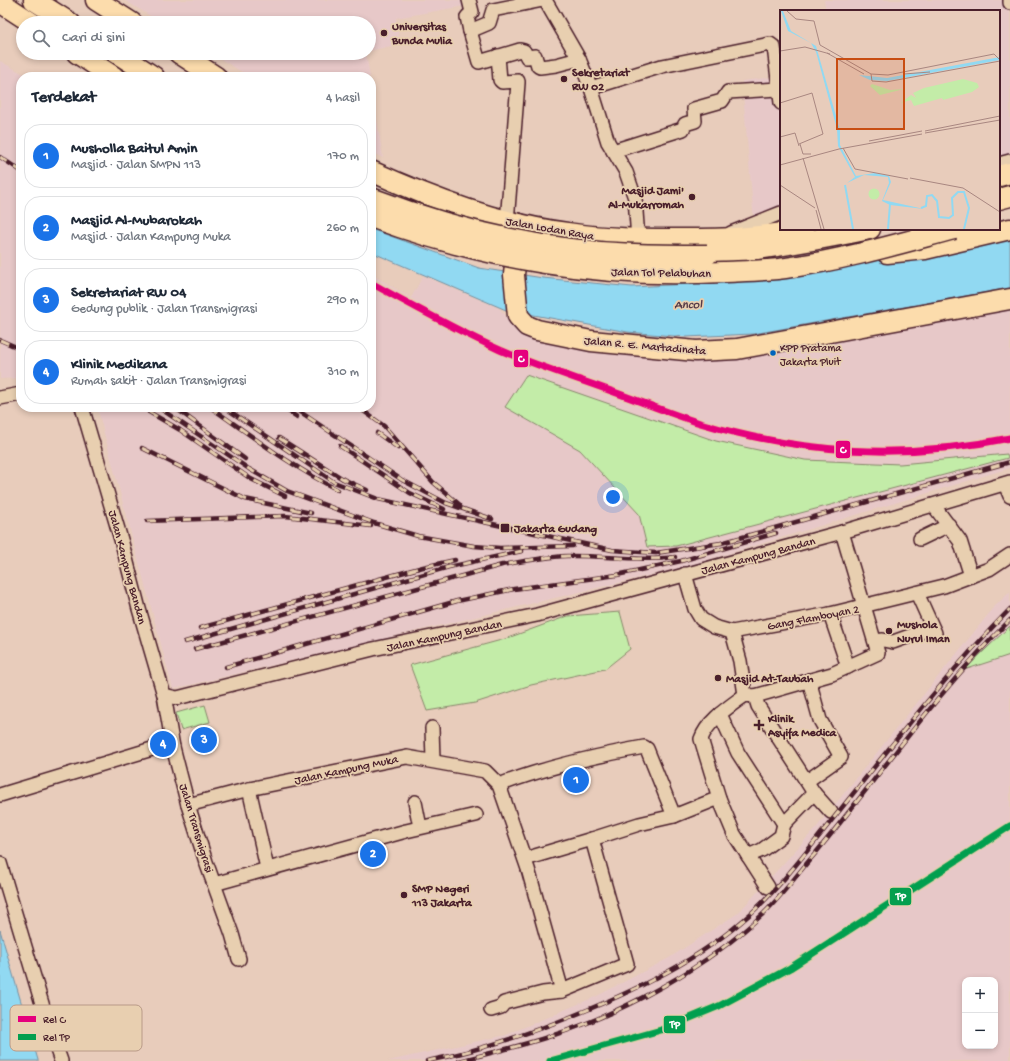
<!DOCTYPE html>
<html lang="id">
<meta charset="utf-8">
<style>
body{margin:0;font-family:"Gochi Hand",sans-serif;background:#f2f2f3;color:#1f2937}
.controls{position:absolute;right:12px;bottom:12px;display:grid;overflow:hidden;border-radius:8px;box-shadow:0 2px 6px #0003}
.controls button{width:36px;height:36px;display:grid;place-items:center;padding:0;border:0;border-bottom:1px solid #e0e1e3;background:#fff;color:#1f2937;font:20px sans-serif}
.you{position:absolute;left:613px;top:497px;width:14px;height:14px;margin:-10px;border:3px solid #fff;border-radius:50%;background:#1a73e8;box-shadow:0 0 0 6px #1a73e833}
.badge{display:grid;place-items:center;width:26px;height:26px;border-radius:50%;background:#1a73e8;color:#fff;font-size:13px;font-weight:700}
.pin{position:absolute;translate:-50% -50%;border:2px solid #fff;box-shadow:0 1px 4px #0006}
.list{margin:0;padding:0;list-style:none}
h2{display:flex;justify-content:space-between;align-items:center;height:52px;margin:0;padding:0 16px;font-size:17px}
h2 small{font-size:13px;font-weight:400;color:#747a83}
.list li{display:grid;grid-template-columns:26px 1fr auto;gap:12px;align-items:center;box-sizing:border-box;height:64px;margin:0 8px 8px;padding:0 8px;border:1px solid #e0e1e3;border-radius:16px}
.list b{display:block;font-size:15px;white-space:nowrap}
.list p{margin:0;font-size:13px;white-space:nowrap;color:#747a83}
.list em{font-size:13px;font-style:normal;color:#747a83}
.icon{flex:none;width:22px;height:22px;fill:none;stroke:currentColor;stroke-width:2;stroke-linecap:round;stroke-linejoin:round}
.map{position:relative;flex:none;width:1010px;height:1061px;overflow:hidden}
.search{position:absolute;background:#fff;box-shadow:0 2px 6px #0003;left:16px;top:16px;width:360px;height:44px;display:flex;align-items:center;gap:10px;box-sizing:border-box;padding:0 14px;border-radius:22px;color:#747a83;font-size:15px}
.panel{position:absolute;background:#fff;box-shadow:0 2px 6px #0003;left:16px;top:72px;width:360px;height:340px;border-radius:16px}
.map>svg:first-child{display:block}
</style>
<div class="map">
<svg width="1010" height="1061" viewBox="0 0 1010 1061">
<rect width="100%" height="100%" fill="#e8ccbb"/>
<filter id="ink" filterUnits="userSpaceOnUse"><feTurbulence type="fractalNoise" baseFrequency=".025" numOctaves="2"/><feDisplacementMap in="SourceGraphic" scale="8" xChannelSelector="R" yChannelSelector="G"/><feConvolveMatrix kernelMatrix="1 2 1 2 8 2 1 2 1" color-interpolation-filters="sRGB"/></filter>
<g filter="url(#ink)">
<g fill="#e7c8c8" fill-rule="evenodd">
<polygon points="124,0 468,0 470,5 396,18 400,44 369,51 369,23 162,23"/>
<polygon points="824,0 1010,0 1010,165 999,168 999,11 826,11"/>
<polygon points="211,53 366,53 370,77 250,77"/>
<polygon points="0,61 29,77 21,77 21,378 0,379"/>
<polygon points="781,76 781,227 755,233 742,81"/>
<polygon points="371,84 383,158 371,151"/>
<polygon points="371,274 411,298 423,276 499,308 519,331 656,359 719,361 1010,310 1010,468 685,567 173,689 97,407 371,407"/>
<path d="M1010 592V1061H388L506 1035 597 996 669 958 738 913 816 828 995 606ZM965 980H995V1046H965Z"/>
</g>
<g fill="#c3eca8" stroke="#86866a">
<polygon points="526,375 716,441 805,460 900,464 1007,454 1008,458 676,546 647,547 639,514 580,450 505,407"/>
<polygon points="620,612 630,649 605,669 531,685 475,703 427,711 410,665 505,639 568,616"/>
<polygon points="1010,626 1010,655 964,670"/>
<polygon points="205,705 210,722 181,730 176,713"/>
</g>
<g fill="#91d9f2" stroke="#758fa2">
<polygon points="1010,225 1010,288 753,334 686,337 628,332 506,310 371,252 371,229 479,268 543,278 632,287 765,280"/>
<polygon points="0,930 38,1060 38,1061 0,1061"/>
</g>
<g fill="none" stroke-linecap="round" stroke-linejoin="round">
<g stroke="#4a1f2b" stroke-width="16">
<g id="minor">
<polyline points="469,0 472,12 467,17 470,31"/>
<polyline points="543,0 493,10 489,23 470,31 479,62 520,50 524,51 527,57 535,56 538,66 540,67 556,65 579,59"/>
<polyline points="545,0 579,59 591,88 608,142 626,172 635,198 638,239"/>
<polyline points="1010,0 1010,3"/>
<polyline points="498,56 500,80 502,82 518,81 518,83 507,222"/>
<polyline points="591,88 662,66 770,44 774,47 781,103"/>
<polyline points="613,151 683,129 685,124 695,121 694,109 722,101 728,92 779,89"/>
<polyline points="999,164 1010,161"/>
<polyline points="731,233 781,213"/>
<polyline points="0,398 21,394"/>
<polyline points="82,407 122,543 139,609 164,695 173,747 188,805 206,862 232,934 239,959"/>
<polyline points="1005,484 1010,496"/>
<polyline points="934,506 960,541 971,576"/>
<polyline points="920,539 949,525"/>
<polyline points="685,574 695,609 701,619 714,627 732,632 830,614 944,586 989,569 1010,555"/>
<polyline points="917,593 935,633"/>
<polyline points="830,614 848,667"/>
<polyline points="732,632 740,661 745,695"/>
<polyline points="875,641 883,640 893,642 932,628"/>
<polyline points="164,695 177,698 373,649 537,615 842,532 1010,482"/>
<polyline points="755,696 832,674 878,653 842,532"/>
<polyline points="720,714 738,753 784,824"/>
<polyline points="432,728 433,760"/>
<polyline points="807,781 841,757 820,720 809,680"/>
<path d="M499 785C546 767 595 756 644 747L647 749 674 816"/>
<polyline points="249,789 267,868"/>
<polyline points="0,795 152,749 173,747"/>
<polyline points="415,802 420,827"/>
<polyline points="188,805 249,789 407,757 485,771 499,785 528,869 562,991"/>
<polyline points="592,839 639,824 674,816 719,798"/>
<polyline points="748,856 762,850 781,836 784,824 814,793"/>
<polyline points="0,863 49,1027 61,1061"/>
<polyline points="214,884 406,831 476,815"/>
<path d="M768 887 734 834 719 798 701 739C708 720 729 707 745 695L755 696 758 706 814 793 831 812"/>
<polyline points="491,1010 501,1007 504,1003 543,993 562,991 627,964 592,839 525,859"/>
</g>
</g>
<g stroke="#4a1f2b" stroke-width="23">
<g id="highway">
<polyline points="34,0 70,23"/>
<polyline points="96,0 132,23"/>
<polyline points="0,2 32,23"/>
<polyline points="77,53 114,77"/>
<polyline points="117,53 154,77"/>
<polyline points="179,53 216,77"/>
<path d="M371 171C433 199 499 224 567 233 605 239 644 239 682 239 723 239 763 238 803 229"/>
<polyline points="999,176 1010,173"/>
<polyline points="999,199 1010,196"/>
<polyline points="519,224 514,275 518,316 527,326 537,330 591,341 696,351 737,349 1010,299"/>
<polyline points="887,253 925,249 1010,229"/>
<path d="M707 255C762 250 816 240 870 229"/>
</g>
</g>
<use href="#minor" stroke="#e8cfb0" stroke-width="13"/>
<use href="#highway" stroke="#fcdcac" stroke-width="20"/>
<g stroke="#4a1f2b" stroke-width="4.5">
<g id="rail">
<polyline points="0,157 21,171"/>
<polyline points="0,340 21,349"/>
<polyline points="158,407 249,469 287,491 374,523 418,536 474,546 500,548 573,546"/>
<polyline points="174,407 245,459"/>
<path d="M210 407C252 436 292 467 338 490"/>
<polyline points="224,407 334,482 378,499 612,550 656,553 721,543 1010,462"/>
<polyline points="282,407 297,417"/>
<polyline points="293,407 402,480 446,503 492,519"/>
<polyline points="358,407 384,426 433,482 460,505"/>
<polyline points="149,412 180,430 251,479 285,496"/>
<polyline points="377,433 398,448"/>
<polyline points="279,438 343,479 367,490"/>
<polyline points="340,446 410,493 444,509"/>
<polyline points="142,448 245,499 311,513"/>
<polyline points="147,521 285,516 371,526"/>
<polyline points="200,628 423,567 455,560"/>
<polyline points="185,642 449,567 522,551"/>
<path d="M195 649 502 565C524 561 545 557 567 556 603 555 639 562 675 557"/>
<polyline points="226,667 457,601 514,589 617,575 681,561 776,533"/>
<path d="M427 1061C481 1050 535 1032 587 1010 657 981 726 945 777 887 795 867 811 846 828 825 887 752 944 676 1010 609"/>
<path d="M459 1061C490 1053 521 1046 551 1036 623 1013 709 966 764 913 782 896 797 874 814 855 879 777 937 691 1010 620"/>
</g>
</g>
<use href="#rail" stroke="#e8cfb0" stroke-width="3" stroke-dasharray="9" stroke-linecap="butt"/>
<g stroke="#4a1f2b" stroke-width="23" stroke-linecap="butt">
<g id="highway-bridge">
<path d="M371 198C455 230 544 251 634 254 658 255 682 255 707 255"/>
<path d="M371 217C486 259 600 279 723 272 746 271 770 271 792 267 847 259 901 243 954 229"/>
</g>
</g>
<use href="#highway-bridge" stroke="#fcdcac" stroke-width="20"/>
<g stroke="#e8cfb0" stroke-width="10">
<path id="rail-1" d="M371 283C413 306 456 330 500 350 537 366 576 378 614 392 642 402 671 414 700 423 804 454 903 460 1010 438"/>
</g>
<g stroke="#e8cfb0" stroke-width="10">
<polyline id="rail-2" points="550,1061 661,1030 719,1006 790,968 1010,826"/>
</g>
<use href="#rail-1" stroke="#e5007d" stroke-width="7"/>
<use href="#rail-2" stroke="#049f4f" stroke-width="7"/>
</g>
</g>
<g fill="#4a1f2b" stroke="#e8cfb0" stroke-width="1.5">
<circle cx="384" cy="33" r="4"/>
<circle cx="564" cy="79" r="4"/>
<circle cx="692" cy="197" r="4"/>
<rect x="500" y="523" width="10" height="10" rx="2"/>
<circle cx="889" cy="631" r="4"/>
<circle cx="718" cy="678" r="4"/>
<path d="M757 719h4v4h4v4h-4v4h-4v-4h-4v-4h4z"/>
<circle cx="404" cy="895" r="4"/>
</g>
<circle fill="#0065bd" stroke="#e8cfb0" stroke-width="1.5" cx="773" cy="353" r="3.5"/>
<g text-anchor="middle" stroke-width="3.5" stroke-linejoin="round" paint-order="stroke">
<g font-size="11" fill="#4a1f2b" stroke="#e8cfb0" text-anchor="start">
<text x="780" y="351">KPP Pratama<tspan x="780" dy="14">Jakarta Pluit</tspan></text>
</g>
<g font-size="12" font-weight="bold" fill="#4a1f2b" stroke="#e8cfb0" text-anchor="start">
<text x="392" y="30">Universitas<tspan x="392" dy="14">Bunda Mulia</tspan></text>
<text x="572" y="76">Sekretariat<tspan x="572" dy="14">RW 02</tspan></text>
<text x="684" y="194" text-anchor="end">Masjid Jami'<tspan x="684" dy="14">Al-Mukarromah</tspan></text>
<text x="514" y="532">Jakarta Gudang</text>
<text x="897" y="628">Mushola<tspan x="897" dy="14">Nurul Iman</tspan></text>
<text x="726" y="682">Masjid At-Taubah</text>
<text x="768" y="722">Klinik<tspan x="768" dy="14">Asyifa Medica</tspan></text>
<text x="412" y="892">SMP Negeri<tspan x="412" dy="14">113 Jakarta</tspan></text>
</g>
<g font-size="12" fill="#4a1f2b" stroke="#e8cfb0">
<text transform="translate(550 228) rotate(10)" y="4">Jalan Lodan Raya</text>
<text transform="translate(661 272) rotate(1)" y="4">Jalan Tol Pelabuhan</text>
<text transform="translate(645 345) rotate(5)" y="4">Jalan R. E. Martadinata</text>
<text transform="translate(758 555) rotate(-15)" y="4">Jalan Kampung Bandan</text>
<text transform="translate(128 567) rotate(75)" y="4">Jalan Kampung Bandan</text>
<text transform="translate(813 617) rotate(-11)" y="4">Gang Flamboyan 2</text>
<text transform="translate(444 635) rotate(-12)" y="4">Jalan Kampung Bandan</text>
<text transform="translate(346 769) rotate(-12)" y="4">Jalan Kampung Muka</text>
<text transform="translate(197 828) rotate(73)" y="4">Jalan Transmigrasi</text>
</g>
<g font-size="13" font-style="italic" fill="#553b49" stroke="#e8cfb0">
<text transform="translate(688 303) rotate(-1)" y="5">Ancol</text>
</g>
</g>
<g transform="translate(780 10)">
<rect width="220" height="220" fill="#e8ccbb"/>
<path d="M183 69 197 73 199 77 192 82 163 90 162 88 134 96 131 90 121 93 131 85 136 88 133 83 144 78ZM92 74 110 80 124 79 100 85 90 76ZM88.5 184a5.5 5.5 0 1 1 11 0a5.5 5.5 0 1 1-11 0Z" fill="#c3eca8"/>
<path d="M1 1H3L11 21 36 36 60 120V135L76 166 95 163 109 166 111 172 103 190 144 199 110 195 102 191 109 173 108 167 84 165 67 173 75 167 58 136 57 119 36 42 31 33 8 21ZM220 47V50L107 71 90 70 79 65 107 68Z" fill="#91d9f2"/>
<path fill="none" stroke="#91d9f2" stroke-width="2" d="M65 175 73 219M141 198 146 196 147 186 152 185 157 191 159 207 169 208 173 205 172 188 178 182H184L189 198 184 219M108 219 110 194"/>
<path fill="none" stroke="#a98781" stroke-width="1" d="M7 1 16 9 34 11 40 35 91 64 108 65 214 44 220 50M0 41 25 37 50 44M47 43 84 64M91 64 92 71 106 72 220 51M124 64 150 62M0 93 32 83 43 124 19 134M145 121 220 106M145 123 220 110M0 127 15 123 19 136M89 131 142 121M20 134 23 144H31M63 138 75 159 128 169M23 148 44 219M0 155 59 139 142 124M130 168 183 178 220 202M0 175 35 198M36 200 41 219"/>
<path fill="#c84d12" fill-opacity="0.15" stroke="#c84d12" stroke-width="2" d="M57 49H124V119H57Z"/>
<rect width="220" height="220" fill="none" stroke="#4a1f2b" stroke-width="2"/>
</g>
<rect x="10" y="1005" width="132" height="46" rx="6" fill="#e8cfb0" stroke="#b99a88" stroke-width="1"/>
<rect x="18" y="1016" width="18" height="6" fill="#e5007d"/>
<rect x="18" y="1034" width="18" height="6" fill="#049f4f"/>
<g font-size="11" fill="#4a1f2b">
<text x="43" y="1023">Rel C</text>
<text x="43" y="1041">Rel TP</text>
</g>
<g stroke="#e8cfb0" stroke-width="1.5">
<rect x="513" y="349" width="16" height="19" rx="4" fill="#e5007d"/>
<rect x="835" y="440" width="16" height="19" rx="4" fill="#e5007d"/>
<rect x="889" y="887" width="23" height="19" rx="4" fill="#049f4f"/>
<rect x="663" y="1015" width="23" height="19" rx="4" fill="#049f4f"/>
</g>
<g font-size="11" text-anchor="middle" font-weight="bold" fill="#fff">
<text x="521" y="362">C</text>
<text x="843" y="453">C</text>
<text x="901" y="900">TP</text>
<text x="675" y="1028">TP</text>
</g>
</svg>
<div class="controls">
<button>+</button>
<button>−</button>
</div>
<div class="you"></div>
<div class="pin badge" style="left:576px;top:780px">1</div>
<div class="pin badge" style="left:373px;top:854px">2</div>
<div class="pin badge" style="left:204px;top:740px">3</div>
<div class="pin badge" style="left:163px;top:744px">4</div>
<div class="search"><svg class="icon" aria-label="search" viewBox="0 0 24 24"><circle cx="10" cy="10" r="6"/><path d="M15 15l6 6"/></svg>Cari di sini</div>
<section class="panel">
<h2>Terdekat<small>4 hasil</small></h2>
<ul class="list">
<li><span class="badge">1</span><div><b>Musholla Baitul Amin</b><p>Masjid · Jalan SMPN 113</p></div><em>170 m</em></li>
<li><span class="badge">2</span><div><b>Masjid Al-Mubarokah</b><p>Masjid · Jalan Kampung Muka</p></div><em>260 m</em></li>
<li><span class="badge">3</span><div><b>Sekretariat RW 04</b><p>Gedung publik · Jalan Transmigrasi</p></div><em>290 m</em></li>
<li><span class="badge">4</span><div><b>Klinik Medikana</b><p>Rumah sakit · Jalan Transmigrasi</p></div><em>310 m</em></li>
</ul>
</section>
</div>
